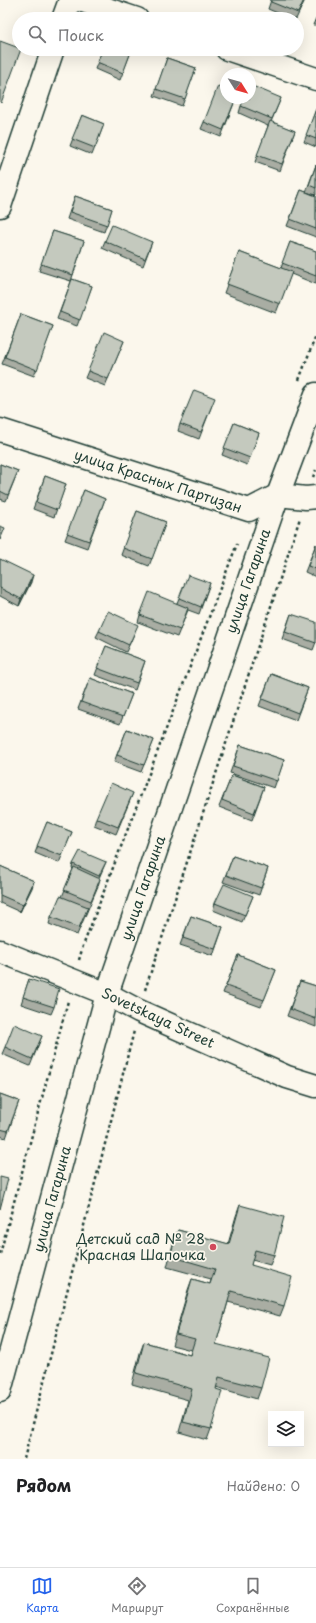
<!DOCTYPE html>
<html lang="ru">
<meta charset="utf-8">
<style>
body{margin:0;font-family:"Playpen Sans",sans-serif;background:#f6f6f6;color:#202124}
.controls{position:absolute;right:12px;bottom:12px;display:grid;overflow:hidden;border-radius:0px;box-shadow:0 4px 16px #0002}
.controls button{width:36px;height:36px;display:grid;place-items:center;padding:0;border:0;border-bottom:1px solid #e0e0e0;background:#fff;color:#202124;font:20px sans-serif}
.compass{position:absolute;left:220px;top:68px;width:36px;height:36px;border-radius:50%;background:#fff;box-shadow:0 4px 16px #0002;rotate:127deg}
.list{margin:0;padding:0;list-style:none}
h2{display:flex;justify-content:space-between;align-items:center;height:52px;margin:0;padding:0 16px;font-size:17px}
h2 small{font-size:13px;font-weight:400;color:#757577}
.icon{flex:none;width:22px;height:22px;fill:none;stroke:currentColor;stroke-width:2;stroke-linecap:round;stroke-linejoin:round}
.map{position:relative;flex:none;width:316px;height:1459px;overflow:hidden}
.search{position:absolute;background:#fff;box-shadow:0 4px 16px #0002;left:12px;right:12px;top:12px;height:44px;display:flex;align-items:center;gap:10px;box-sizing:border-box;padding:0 14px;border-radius:22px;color:#757577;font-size:15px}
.sheet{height:108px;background:#fff}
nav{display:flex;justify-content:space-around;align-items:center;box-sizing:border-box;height:56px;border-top:1px solid #e0e0e0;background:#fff;font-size:11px;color:#757577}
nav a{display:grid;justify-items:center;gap:2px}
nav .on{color:#2563eb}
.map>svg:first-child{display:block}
</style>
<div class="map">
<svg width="316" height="1459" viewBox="0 0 316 1459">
<rect width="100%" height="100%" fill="#fbf7ec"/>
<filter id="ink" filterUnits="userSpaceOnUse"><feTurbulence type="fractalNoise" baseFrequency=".025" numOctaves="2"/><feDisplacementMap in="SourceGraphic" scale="8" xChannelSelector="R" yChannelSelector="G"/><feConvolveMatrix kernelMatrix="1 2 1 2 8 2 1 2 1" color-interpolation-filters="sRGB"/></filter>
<g filter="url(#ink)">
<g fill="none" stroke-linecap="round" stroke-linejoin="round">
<g stroke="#1f3d34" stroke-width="25">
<g id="minor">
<polyline points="80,0 137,19"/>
<polyline points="63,19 70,0"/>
<polyline points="227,49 316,79"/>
<polyline points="0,206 53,49"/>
<polyline points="0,430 249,510 278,495 306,498 316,497"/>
<polyline points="0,951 107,994 139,1011 287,1077 316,1086"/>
</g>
</g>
<g stroke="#1f3d34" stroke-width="25">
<polyline id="major" points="0,1391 107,994 278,495 316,394"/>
</g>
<g stroke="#1f3d34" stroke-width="2.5" stroke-dasharray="3 3" stroke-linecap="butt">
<polyline points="299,380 316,335"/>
<polyline points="313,477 316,470"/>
<polyline points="79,960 83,946 237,544"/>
<polyline points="145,990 300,518"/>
<polyline points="0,1254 68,1001"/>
<polyline points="24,1459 134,1031"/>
</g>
<use href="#minor" stroke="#fbf7ec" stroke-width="22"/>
<use href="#major" stroke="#fbf7ec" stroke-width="22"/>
</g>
<g fill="#a9ada3" stroke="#1f3d34">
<polygon points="271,0 305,0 296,19 292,19 268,9"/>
<polygon points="316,18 316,25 313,25"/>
<polygon points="103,49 132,49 120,80 95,69"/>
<polygon points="167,58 196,68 182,106 154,96"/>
<polygon points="236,98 221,137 201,129 204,122"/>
<polygon points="281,98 271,122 295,131 280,171 255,162 268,126 239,113 241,106"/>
<polygon points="316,109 316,147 304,142"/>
<polygon points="82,115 104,124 92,155 70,146"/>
<polygon points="316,165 316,195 306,192"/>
<polygon points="301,190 316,196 316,237 287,226"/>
<polygon points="75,196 112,209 104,232 67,219"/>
<polygon points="53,231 84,241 71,281 39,271"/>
<polygon points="105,241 152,242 143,266 102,248"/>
<polygon points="290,242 316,251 316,284 291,274 276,313 224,293 239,252 281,268"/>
<polygon points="72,279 92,286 77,326 57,319"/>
<polygon points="21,314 53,326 34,376 2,364"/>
<polygon points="124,341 105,386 85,378 88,371"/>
<polygon points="212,405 199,439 178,431 180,424"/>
<polygon points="234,423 259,433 247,465 222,455"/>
<polygon points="0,464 18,471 6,501 0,499"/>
<polygon points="45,476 66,484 54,517 33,509"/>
<polygon points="84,490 105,499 87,548 65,540"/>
<polygon points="137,511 166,522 149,566 121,555"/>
<polygon points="316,544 316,577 305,572"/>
<polygon points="0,559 31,582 19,606 0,596"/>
<polygon points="210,583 199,614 188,610 177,637 138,622 140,615 177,603 179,598"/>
<polygon points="291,614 316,642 313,650 282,639"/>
<polygon points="99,631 135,632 126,652 96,637"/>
<polygon points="106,646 145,661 135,690 95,675"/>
<polygon points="271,674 308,688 296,720 259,706"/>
<polygon points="90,678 132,694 120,724 78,709"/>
<polygon points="127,729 154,740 141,772 114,762"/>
<polygon points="240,745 284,760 274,788 230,773"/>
<polygon points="232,775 264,787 252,820 219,807"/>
<polygon points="133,793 116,834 94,825 96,818"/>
<polygon points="47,822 72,832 59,863 35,853"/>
<polygon points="233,856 268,868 259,895 223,882"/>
<polygon points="106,862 99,878 100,879 98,886 77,935 49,924 51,917 62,897 73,869 72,868 73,864"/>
<polygon points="0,866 34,881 20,912 0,903"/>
<polygon points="253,896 242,922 213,910 215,903"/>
<polygon points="191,916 223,927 213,956 180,945"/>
<polygon points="238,955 276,970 261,1007 223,993"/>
<polygon points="29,979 54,1007 51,1014 21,1004"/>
<polygon points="300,981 316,986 316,1027 287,1016"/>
<polygon points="42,1036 30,1066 2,1054 5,1047"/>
<polygon points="0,1094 19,1101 6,1138 0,1136"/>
<polygon points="240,1205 274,1255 270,1265 252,1260 251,1265 284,1306 280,1316 228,1302 216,1344 261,1388 257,1399 216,1387 211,1429 207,1440 179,1432 188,1400 132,1384 140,1353 144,1342 190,1355 191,1350 172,1345 188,1290 192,1279 210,1284 211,1279 167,1267 174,1240 178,1230 228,1244 236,1216"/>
</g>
<g fill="#898d85" stroke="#1f3d34">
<polygon points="33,575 31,582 19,606 21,599"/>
<polygon points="34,881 32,888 20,912 23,905"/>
</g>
<g fill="#c4c9be" stroke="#1f3d34">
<polygon points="271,0 304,0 298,13 271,2"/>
<polygon points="0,41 19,48 19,49 21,49 1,103 0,102"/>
<polygon points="103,49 132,49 123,73 97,62"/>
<polygon points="167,58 196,68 185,99 156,89"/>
<polygon points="250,85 281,98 272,119 241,106 245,98 250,98"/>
<polygon points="218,86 226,89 226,98 236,98 223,130 204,122"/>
<polygon points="316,109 316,139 306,135"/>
<polygon points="82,115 104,124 95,148 72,139"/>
<polygon points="270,121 295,131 282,164 257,155"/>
<polygon points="316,165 316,188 309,185"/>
<polygon points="301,190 316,196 316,229 290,219"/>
<polygon points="75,196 112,209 107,225 70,212"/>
<polygon points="112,225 152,242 145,259 105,241"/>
<polygon points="53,231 84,241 73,275 41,264"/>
<polygon points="290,242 316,251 316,276 282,263"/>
<polygon points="239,252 292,272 280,304 227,284"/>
<polygon points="72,279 92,286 80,320 60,312"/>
<polygon points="21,314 53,326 37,370 5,357"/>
<polygon points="104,332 124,341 108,379 88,371"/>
<polygon points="194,390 215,398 201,432 180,424"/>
<polygon points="234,423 259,433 250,458 224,448"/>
<polygon points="0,464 18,471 8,495 0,491"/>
<polygon points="45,476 66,484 57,510 36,502"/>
<polygon points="84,490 105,499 89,541 67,533"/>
<polygon points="137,511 166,522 152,559 123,548"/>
<polygon points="0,526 5,528 0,540"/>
<polygon points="316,544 316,569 308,566"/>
<polygon points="0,559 33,575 21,599 0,588"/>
<polygon points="188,575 210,583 201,607 179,598"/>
<polygon points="149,592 188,608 180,630 140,615"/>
<polygon points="108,611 138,625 129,645 99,631"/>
<polygon points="291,614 316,622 316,643 285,632"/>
<polygon points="106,646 145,661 137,683 97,668"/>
<polygon points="271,674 308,688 298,713 262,699"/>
<polygon points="90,678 132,694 123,717 81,702"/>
<polygon points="127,729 154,740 144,765 117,755"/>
<polygon points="240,745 284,760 277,781 233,766"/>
<polygon points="232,775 264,787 254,813 222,800"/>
<polygon points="111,783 133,793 118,827 96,818"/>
<polygon points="47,822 72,832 62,856 37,846"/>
<polygon points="80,851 106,862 99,876 73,864"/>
<polygon points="233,856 268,868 261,888 226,875"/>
<polygon points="0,866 34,881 23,905 0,895"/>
<polygon points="74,867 100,879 91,901 64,890"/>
<polygon points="224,884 253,896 245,915 215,903"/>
<polygon points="60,896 88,907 79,928 51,917"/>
<polygon points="191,916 223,927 215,949 183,938"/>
<polygon points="238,955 276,970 264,1000 226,986"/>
<polygon points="29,979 59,989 54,1007 23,997"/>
<polygon points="300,981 316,986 316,1019 290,1009"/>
<polygon points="14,1024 42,1036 32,1059 5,1047"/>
<polygon points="0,1094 19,1101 8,1131 0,1129"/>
<polygon points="0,1177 8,1179 0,1209"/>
<polygon points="240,1205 284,1217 274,1255 255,1250 251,1265 292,1277 284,1306 231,1291 216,1344 269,1358 261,1388 219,1377 216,1389 222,1391 211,1429 183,1422 192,1389 136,1373 144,1342 190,1355 195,1339 176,1334 192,1279 210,1284 215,1269 170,1256 178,1230 229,1244"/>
</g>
</g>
<circle fill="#d1495b" stroke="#fbf7ec" stroke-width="1.5" cx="213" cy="1247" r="4"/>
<g text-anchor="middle" stroke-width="3.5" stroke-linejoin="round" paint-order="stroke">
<g font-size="14" fill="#1f3d34" stroke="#fbf7ec">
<text transform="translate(158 481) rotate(18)" y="5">улица Красных Партизан</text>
<text transform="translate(248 581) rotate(-71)" y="5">улица Гагарина</text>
<text transform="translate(143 888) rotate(-71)" y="5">улица Гагарина</text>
<text transform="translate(158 1018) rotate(25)" y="5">Sovetskaya Street</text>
<text transform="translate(52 1199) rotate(-75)" y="5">улица Гагарина</text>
</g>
<g font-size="14" fill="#1f3d34" stroke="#fbf7ec" text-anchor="end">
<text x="205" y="1244">Детский сад № 28<tspan x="205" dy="16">Красная Шапочка</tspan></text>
</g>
</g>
</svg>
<div class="controls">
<button><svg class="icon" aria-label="layers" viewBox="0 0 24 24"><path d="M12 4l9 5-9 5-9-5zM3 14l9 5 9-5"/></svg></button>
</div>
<svg class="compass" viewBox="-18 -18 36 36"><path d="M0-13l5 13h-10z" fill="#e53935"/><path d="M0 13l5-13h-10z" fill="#757577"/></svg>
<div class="search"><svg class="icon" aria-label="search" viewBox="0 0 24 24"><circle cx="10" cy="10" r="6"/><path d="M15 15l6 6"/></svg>Поиск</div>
</div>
<section class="sheet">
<h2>Рядом<small>Найдено: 0</small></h2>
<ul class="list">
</ul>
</section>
<nav>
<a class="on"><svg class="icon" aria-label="map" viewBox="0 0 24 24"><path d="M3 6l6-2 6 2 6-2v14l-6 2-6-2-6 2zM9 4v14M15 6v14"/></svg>Карта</a>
<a><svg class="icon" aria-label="directions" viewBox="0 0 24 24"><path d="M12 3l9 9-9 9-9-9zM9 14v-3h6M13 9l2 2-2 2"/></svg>Маршрут</a>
<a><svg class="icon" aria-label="saved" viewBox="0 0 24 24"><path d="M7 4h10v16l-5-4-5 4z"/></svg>Сохранённые</a>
</nav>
